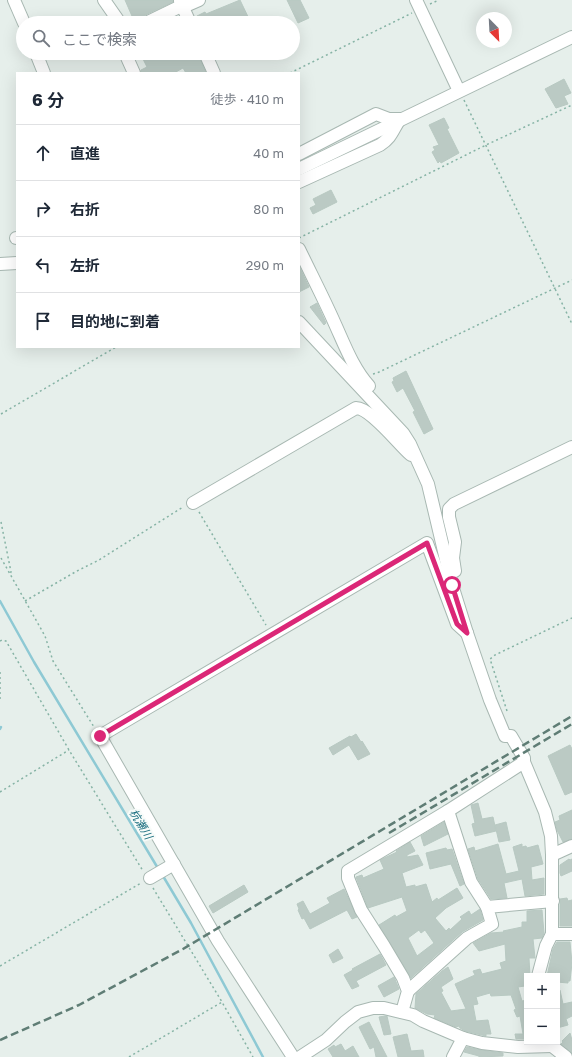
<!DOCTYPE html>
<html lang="ja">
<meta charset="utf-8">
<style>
body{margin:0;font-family:"Golos Text","Noto Sans JP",sans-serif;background:#f6f6f7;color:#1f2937}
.controls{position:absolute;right:12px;bottom:12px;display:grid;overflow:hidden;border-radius:0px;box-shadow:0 4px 16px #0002}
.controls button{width:36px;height:36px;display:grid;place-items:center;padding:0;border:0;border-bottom:1px solid #e0e1e3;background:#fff;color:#1f2937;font:20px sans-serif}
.compass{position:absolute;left:476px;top:12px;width:36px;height:36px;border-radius:50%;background:#fff;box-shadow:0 4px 16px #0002;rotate:156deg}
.stop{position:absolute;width:12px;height:12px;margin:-9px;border:3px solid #db2777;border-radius:50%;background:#fff}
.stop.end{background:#db2777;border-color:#fff;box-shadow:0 1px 4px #0008}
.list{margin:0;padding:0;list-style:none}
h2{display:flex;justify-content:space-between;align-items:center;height:52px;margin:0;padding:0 16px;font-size:17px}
h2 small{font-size:13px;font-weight:400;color:#747a83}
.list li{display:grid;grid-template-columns:26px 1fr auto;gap:12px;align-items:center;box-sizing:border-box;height:56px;padding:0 16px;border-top:1px solid #e0e1e3}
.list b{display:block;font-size:15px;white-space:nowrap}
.list em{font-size:13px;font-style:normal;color:#747a83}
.icon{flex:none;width:22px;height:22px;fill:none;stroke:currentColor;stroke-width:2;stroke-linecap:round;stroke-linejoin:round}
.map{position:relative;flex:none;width:572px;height:1057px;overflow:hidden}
.search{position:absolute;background:#fff;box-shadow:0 4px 16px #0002;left:16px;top:16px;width:284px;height:44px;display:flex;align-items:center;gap:10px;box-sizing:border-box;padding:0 14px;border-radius:22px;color:#747a83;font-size:15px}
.panel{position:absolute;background:#fff;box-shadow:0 4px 16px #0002;left:16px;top:72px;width:284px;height:276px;border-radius:0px}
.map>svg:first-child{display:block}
</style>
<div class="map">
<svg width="572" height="1057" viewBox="0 0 572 1057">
<rect width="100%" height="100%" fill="#e6efeb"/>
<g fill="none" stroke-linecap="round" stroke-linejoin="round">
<g stroke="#8ec9d4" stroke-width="2.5">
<polyline points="0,601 34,662 159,870"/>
<polyline points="0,729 1,727"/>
<polyline points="163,876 191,923 263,1057"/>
</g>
</g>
<g fill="#bbcac4" stroke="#b8c9c2" fill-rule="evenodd">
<polygon points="125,0 173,0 173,2 143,16 140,19 139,23 135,23"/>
<polygon points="240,0 251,23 237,23 234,17 221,23 200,23 197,16 205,12 206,14"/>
<polygon points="287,0 300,0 309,18 298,23"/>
<polygon points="140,53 198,53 206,73 186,73 183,68 174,73 141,73 141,70 147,67"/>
<polygon points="564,79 571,93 564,96 568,104 556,108 545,89"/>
<polygon points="444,118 449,128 447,129 459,153 441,163 440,161 438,163 432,152 435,150 433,147 439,145 429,125"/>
<polygon points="331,190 337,202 313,214 310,208 316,205 313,199"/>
<polygon points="299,266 309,287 299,292"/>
<polygon points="317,303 326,323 324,325 310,307"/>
<polygon points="406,371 433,429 424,434 413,412 415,411 403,388 397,392 392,382 394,381 393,378"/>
<polygon points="356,734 361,742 362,741 370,754 358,760 349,745 333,755 329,748 350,736 351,737"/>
<polygon points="570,745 572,749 572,792 565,795 548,756"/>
<polygon points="478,803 482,819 493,817 496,831 475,836 472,824 475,823 471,805"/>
<polygon points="572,810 572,839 563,842 557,830 555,822 560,820 559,816"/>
<polygon points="444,822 448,834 424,846 421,836"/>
<polygon points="506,822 510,840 499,842 495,825"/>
<path d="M410 842 415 851 407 855V857L418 855 423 865 402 873 406 887 415 885V887L426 884 432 902 437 898 438 900 457 888 463 898 446 908 435 918 446 931 449 928 450 930 462 919 460 917 469 911 471 915 480 909 483 920 462 932 411 978 379 925 395 915 396 917 407 911 402 897 368 908 356 877 362 875 363 878 384 869 380 860 397 852 396 851ZM419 930 421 933 425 930 434 943 417 956 408 938Z"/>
<polygon points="498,844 506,874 519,871 513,847 522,844 522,847 526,846 527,848 538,845 543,864 531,867 532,880 544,878 544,894 525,896 522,879 504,883 507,898 491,899 478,879 468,849 474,847 475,851"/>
<polygon points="446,848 447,850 452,849 464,884 460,886 451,864 430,869 426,853"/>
<polygon points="569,859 570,860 572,859 572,871 561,876 560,873 560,865"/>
<polygon points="244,885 248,892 213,913 209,906"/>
<polygon points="344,889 357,917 352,919 347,910 310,929 304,918 302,919 298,910 299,909 297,904 303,901 310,914 330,903 327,898"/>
<polygon points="567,898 568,901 572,900 572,926 560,926 560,899"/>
<polygon points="542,910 544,933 542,938 533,939 535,958 529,958 530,976 527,976 527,983 525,983 525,986 518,987 522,1001 527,1000 527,1034 526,1034 527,1034 527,1039 516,1039 515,1034 523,1034 520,1016 517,1017 514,1010 516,1009 511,995 491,996 490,993 476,997 478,1004 473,1005 476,1021 488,1020 491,1034 486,1034 486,1036 465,1031 460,1028 459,1026 456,1027 434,1018 435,1015 427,1014 415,1008 416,994 442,971 448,967 453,979 441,987 443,991 441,992 451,1011 466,1009 455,984 475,975 473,971 480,969 482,974 502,969 500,963 506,961 505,944 479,951 473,943 491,933 504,932 503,931 522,927 522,922 527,922 527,911"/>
<polygon points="557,942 570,942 572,963 570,981 568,981 568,983 557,982 557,976 547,976 553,949"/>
<polygon points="338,949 343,958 333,963 329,955"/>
<polygon points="380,954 386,965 356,981 359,986 352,989 344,975 353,970 352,969"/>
<polygon points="394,977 399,989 384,997 378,986"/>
<polygon points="557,990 560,990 563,1004 572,1002 572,1016 566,1019 568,1025 557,1028"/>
<polygon points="385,1016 387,1016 391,1034 384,1035 379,1017"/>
<polygon points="369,1022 371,1026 387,1057 376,1057 374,1047 370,1049 359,1027"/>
<polygon points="570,1033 572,1040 572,1053 561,1044 563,1042 562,1041"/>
<polygon points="407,1034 411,1051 423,1050 424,1057 398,1057 393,1037"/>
<polygon points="341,1044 345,1051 353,1046 359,1057 333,1057 328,1049 334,1045 335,1047"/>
<polygon points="467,1047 481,1050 503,1053 503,1056 479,1057 479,1056 464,1052"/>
</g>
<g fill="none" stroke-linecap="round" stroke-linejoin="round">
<g stroke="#a8b8b2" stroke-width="14">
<g id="minor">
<polyline points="14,0 24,23"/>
<polyline points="104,0 120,23"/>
<polyline points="416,0 459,91"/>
<polyline points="180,1 190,23"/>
<polyline points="146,23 177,8 183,7 199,0"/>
<polyline points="36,53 44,73"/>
<polyline points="125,53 134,73"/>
<polyline points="205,53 214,73"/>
<polyline points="299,154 376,114 389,119 399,119"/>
<polyline points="299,169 572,37"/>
<path d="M299 182 380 145C392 137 392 131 400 119"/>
<polyline points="16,238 17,238"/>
<path d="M299 249C311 274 324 299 335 324 345 346 353 368 369 386"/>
<polyline points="0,264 17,263"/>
<polyline points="299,322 403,433 410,444 428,484 452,585 467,633 490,700 505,736 511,736 524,758 524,762 545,812 551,836 552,855 552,934 546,946 538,976"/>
<path d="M193 503 356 408C371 408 398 444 411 455"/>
<polyline points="455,571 453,558 455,542 449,517 449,509 454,504 572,447"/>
<polyline points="448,811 471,882 487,907"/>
<polyline points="552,855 572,846"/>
<polyline points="150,878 174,864"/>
<polyline points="552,934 572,934"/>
<polyline points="408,991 467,938 492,924 487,907 553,901"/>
<polyline points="402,1012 408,991 403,978 384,946 361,910 348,878 348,871 448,811 524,762"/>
<polyline points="550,1042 552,1046 566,1057"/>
<polyline points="293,1057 218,941 100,736 427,543 457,624 467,633"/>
<polyline points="300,1057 326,1040 345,1022 358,1012 373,1008 384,1008 413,1015 423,1021 463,1038 482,1043 518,1047 552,1046"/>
<polyline points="453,1057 463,1038"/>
</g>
</g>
<g stroke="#86b3a5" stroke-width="1.5" stroke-dasharray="2 3" stroke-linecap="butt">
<polyline points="430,4 439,0"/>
<polyline points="290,73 412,13"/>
<polyline points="464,100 572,324"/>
<polyline points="299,238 486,145 572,105"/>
<polyline points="373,374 377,373 572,280"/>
<polyline points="1,414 116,347"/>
<polyline points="199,512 266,625"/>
<polyline points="1,522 11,572 10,574"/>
<polyline points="1,558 45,636 53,661 94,727"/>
<polyline points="25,601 77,571 99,560 183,507"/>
<polyline points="0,641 2,640 6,641 69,750 143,871"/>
<polyline points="0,672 0,699"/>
<polyline points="507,711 490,659 495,655 572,618"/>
<polyline points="0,792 69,750"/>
<polyline points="153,888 222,1002 253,1057"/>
<polyline points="0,966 141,883"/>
<polyline points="129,1057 222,1002"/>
</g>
<use href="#minor" stroke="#fff" stroke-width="12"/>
<g stroke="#5f7d75" stroke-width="2.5" stroke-dasharray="8 4" stroke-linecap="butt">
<polyline points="389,833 572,724"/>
<polyline points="0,1040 79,1005 183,949 572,716"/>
</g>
</g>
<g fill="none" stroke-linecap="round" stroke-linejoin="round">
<polyline stroke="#db2777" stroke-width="5" points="100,736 427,543 457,624 467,633 452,585"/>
</g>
<g text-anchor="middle" stroke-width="4" stroke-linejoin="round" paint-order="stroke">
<g font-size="11" font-style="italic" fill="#1c6f80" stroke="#f7fbf9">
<text transform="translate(141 824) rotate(59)" y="4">杭瀬川</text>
</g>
</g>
</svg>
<div class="controls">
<button>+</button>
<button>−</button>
</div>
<svg class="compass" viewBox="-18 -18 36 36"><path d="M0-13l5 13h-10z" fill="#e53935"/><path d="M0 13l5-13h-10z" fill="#747a83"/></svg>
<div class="stop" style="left:452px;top:585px"></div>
<div class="stop end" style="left:100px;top:736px"></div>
<div class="search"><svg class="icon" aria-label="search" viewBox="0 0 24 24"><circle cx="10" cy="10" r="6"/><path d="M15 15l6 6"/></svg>ここで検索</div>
<section class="panel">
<h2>6 分<small>徒歩 · 410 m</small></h2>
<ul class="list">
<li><svg class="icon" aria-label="ahead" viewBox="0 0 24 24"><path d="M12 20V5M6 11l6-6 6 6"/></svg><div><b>直進</b></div><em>40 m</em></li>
<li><svg class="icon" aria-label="right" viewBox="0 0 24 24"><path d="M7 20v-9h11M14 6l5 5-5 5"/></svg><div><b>右折</b></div><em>80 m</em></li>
<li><svg class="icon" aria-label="left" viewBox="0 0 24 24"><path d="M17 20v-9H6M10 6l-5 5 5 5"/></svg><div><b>左折</b></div><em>290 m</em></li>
<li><svg class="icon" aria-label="arrive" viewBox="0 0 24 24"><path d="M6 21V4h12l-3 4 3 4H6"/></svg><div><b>目的地に到着</b></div></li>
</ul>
</section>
</div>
